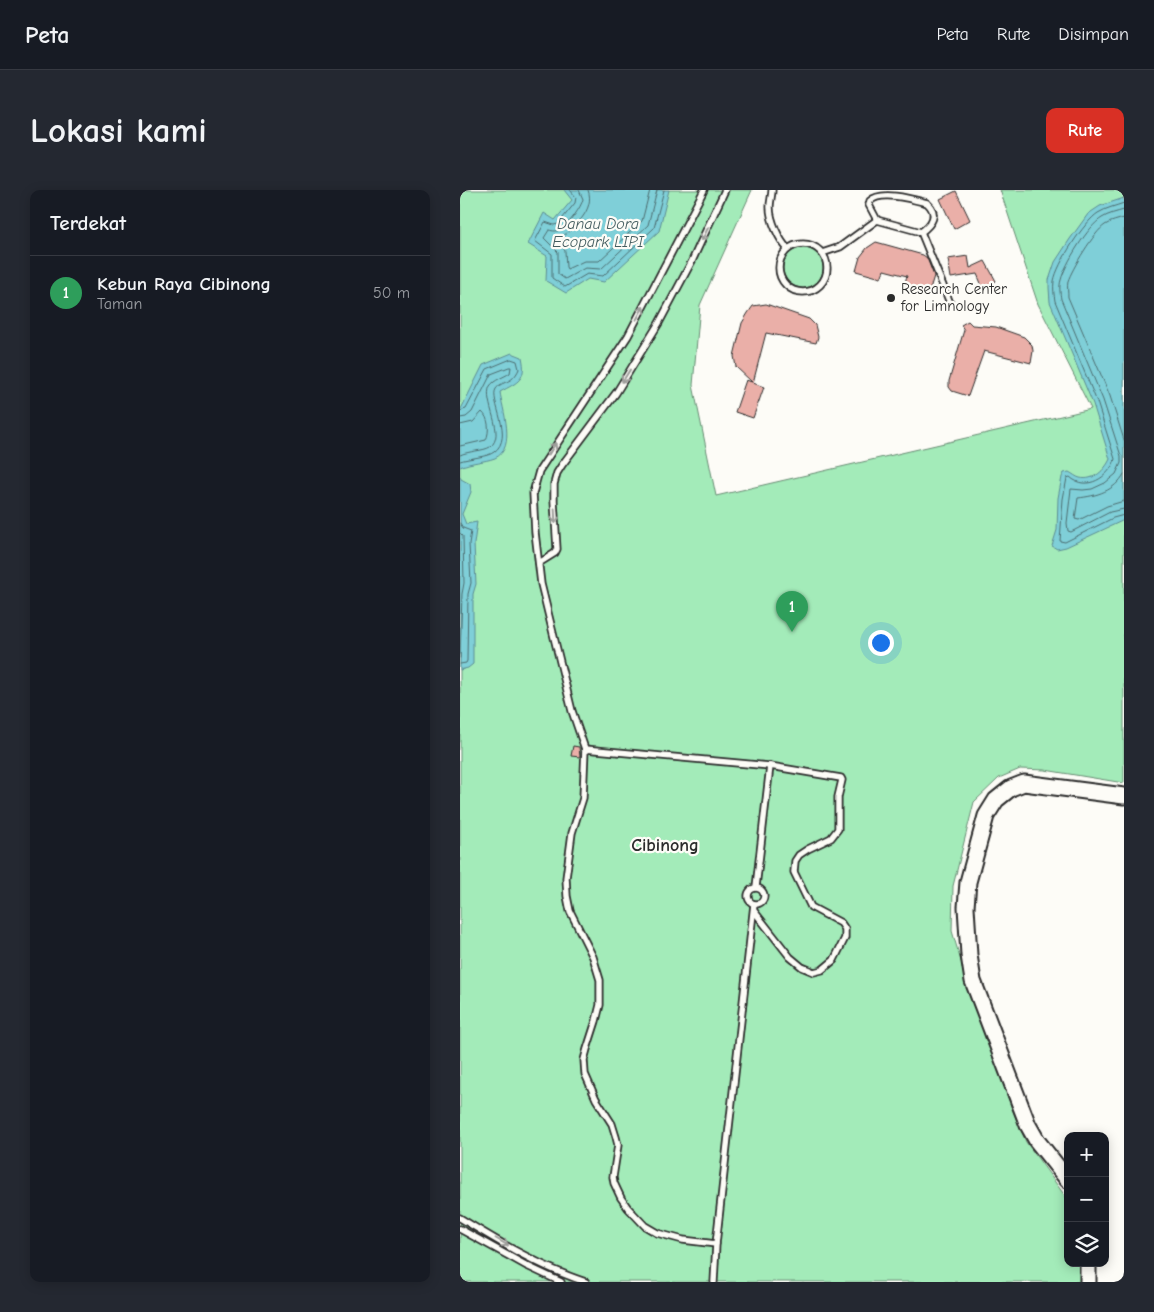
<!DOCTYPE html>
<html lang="id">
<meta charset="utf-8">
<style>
body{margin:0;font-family:"Comic Neue",sans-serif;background:#242831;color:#f1f3f6}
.controls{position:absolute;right:15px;bottom:15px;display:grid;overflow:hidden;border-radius:10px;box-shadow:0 2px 12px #0003}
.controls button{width:45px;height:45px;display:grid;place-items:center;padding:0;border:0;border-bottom:1px solid #363941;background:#171b24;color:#f1f3f6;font:25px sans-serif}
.you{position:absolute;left:420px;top:452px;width:18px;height:18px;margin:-12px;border:4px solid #fff;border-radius:50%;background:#1a73e8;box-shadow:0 0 0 8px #1a73e833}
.badge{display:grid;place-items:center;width:32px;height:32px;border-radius:50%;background:#d93025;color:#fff;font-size:16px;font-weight:700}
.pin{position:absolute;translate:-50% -41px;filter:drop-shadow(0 1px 2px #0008)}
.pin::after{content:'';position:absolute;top:26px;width:18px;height:15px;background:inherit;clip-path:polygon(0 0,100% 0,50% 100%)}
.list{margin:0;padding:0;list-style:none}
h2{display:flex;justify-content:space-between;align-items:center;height:65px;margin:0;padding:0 20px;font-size:21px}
h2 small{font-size:16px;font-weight:400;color:#9ea1a6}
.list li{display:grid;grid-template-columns:32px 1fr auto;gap:15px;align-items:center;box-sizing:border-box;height:75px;padding:0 20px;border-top:1px solid #363941}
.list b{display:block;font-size:19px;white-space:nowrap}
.list p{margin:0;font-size:16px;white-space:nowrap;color:#9ea1a6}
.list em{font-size:16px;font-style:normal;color:#9ea1a6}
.icon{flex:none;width:28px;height:28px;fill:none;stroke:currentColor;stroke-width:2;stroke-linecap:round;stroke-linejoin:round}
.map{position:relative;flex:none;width:664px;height:1092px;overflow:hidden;border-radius:10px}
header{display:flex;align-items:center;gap:30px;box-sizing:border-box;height:70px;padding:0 25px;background:#171b24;border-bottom:1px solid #363941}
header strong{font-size:24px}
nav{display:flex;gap:28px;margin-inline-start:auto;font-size:18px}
.intro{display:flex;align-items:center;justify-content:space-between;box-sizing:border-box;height:120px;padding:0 30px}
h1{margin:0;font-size:35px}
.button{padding:12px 22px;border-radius:10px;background:#d93025;color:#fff;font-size:18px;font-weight:700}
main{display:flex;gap:30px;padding:0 30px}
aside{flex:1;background:#171b24;border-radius:10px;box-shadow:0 2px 12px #0003}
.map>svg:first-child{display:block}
</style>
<header>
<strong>Peta</strong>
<nav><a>Peta</a><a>Rute</a><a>Disimpan</a></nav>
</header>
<div class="intro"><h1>Lokasi kami</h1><a class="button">Rute</a></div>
<main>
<aside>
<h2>Terdekat<small></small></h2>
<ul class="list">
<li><span class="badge" style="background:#2e9e5b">1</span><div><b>Kebun Raya Cibinong</b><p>Taman</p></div><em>50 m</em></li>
</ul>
</aside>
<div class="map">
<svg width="664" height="1092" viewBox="0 0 664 1092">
<rect width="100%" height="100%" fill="#fdfcf7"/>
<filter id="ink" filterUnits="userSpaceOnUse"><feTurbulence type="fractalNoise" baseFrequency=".02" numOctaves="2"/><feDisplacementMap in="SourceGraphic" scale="10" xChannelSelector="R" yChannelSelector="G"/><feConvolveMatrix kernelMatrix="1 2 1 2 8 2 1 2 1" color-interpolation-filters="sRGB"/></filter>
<g filter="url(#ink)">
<g fill="#a3ebb9" stroke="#678b72">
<polygon points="0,0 292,0 240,115 233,195 256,306 631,219 578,114 540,0 664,0 664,593 585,580 560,579 539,588 514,612 493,696 492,741 503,778 552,919 566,952 608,1010 608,1073 621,1073 622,1092 0,1092"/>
<circle cx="343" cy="78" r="20"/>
</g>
<g fill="#7fcfd8" stroke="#5d8d93">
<polygon points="104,0 209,0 199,41 144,92 128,89 106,103 86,91 87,66 68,54 84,23 95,30 112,10"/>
<path d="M664 8V330L606 357 597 359 592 356 597 340 598 308 602 287 604 283 609 282C613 284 616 287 620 288 634 291 645 280 650 269L633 214 590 112 589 98V90L595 72 610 49 628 24 640 16Z"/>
<path d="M52 163 62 167C67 190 58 192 40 202 42 218 57 258 35 268 24 272 11 272 0 277V221L23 175Z"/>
<polygon points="0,286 1,289 10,294 11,302 2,324 6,334 17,332 14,354 16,394 13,404 13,474 8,478 0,480"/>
</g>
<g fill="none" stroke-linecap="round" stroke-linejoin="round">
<g stroke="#4d6d70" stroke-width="1">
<polyline points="110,0 116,7 115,13 98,34 94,35 85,32 75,51 92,64 92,88 105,97 127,84 143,86 194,38 204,0"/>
<path d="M119 0 123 9C122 16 108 36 101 39 97 42 93 41 89 40L84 48 98 62V84L105 89 125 78 141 79 188 35 197 0"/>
<path d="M128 0C136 20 113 39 99 49L105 61 106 77 107 79 124 71H139L182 31 190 0"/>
<path d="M664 13C656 16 646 18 638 23 624 32 597 74 594 91 593 98 594 105 595 111L637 212 655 269C650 287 626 302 610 287L607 288 603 309 600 351 605 352 653 328 664 325"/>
<path d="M664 20C657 22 648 24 642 28 628 36 605 74 601 90 599 96 600 103 601 109L643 210 661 266V273L656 284 645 293 632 299 623 300 611 299 607 333 608 341 611 342 650 322 664 319"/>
<path d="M664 28C658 30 651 31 645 35 634 42 612 79 608 91 607 97 608 102 608 107L650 206 664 250"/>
<path d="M0 221 6 219 27 179 51 169 57 171 59 179C52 195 42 190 36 199 29 210 55 247 34 262 28 267 9 268 0 271"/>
<path d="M0 228 6 227 12 222 31 184 49 177H51L50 183C44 187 34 190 30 196 22 212 47 244 30 257 24 261 8 261 0 265"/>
<path d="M0 235 13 232 22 222C29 228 30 241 26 250L0 256"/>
<path d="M664 284C655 301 636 306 618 308L615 329 619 330 647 316 664 311"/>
<polyline points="0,333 3,338 11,341 9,354 11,393 8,404 7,471 6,473 0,474"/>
<polyline points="0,343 3,346 4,393 2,404 0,468"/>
</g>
</g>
<g fill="#eaafa8" stroke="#2b2b2b">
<polygon points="496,1 510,30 494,39 480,9"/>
<polygon points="416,52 463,65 467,68 474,86 469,102 444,95 447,86 424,80 421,88 396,81 400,67 407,58"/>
<polygon points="508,66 510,78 525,71 536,91 523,98 517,84 491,88 488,69"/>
<polygon points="306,114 349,129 355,135 358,147 356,153 306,143 293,193 304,197 293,228 275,222 286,190 292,192 276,177 274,166 282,133 288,123 293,116"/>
<polygon points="508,131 512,135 536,137 564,147 572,155 573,161 571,173 524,161 508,206 492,201 489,197 489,191 504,140 501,135"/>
<polygon points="113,556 119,557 120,567 111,566"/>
</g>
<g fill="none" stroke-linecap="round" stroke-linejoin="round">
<g stroke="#2b2b2b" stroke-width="9">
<g id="lane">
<polyline points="244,0 168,146 79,281 73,303 75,342 81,394 112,521 125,559 123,608 112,643 106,688 107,706 110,721 133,767 140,790 140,815 136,831 127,859 124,870 125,884 136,909 152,934 156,947 158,955 153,987 154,993 161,1008 168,1018 185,1036 197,1043 223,1050 256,1054"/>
<path d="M312 0C312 5 310 11 310 17 310 30 319 50 328 59"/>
<path d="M417 30 409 15 410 11C421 0 452 9 467 13 479 24 472 34 461 42"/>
<circle cx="343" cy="78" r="24"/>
<polyline points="362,63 380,57 417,30 461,42 490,113"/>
<polyline points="79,373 95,363 97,359 94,311 94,294 97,283 102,275 156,203 199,133 232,71 265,0"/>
<polyline points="125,559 310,576 296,697"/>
<circle cx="296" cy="706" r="8"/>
<polyline points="294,721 330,767 342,777 354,782 362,780 374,770 385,748 385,739 381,733 351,717 334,682 335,671 339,665 348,659 371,648 378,639 378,607 382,590 381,588 310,576"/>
<path d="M0 1028C39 1052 82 1078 126 1092"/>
<polyline points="0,1039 67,1076 101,1092"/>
<polyline points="254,1092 256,1054 294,714"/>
</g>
</g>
<g stroke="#2b2b2b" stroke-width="19">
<g id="secondary">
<polyline points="608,990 577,951 568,935 513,791 509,765 506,717 508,692 526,626 536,610 551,598 564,593 664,606"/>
<polyline points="628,1073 628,1092"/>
</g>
</g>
<use href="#lane" stroke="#fdfcf7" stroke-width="5.5"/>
<use href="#secondary" stroke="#fdfcf7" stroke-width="15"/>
</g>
<defs><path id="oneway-shaft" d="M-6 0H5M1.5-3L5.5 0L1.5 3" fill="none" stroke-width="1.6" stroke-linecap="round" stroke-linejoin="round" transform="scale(1.25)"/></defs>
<g stroke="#9e9e9b">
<use href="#oneway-shaft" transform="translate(245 44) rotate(116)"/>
<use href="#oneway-shaft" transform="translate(180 123) rotate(-62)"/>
<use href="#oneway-shaft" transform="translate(166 186) rotate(122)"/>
<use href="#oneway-shaft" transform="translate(92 259) rotate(-58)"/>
<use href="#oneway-shaft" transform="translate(95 326) rotate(87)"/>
<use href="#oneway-shaft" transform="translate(42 1052) rotate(30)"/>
</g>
</g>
<circle fill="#2b2b2b" stroke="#fdfcf7" stroke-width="2" cx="431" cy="108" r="5"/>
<g text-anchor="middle" stroke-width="4.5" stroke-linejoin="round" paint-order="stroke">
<g font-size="15" fill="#2b2b2b" stroke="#fdfcf7" text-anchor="start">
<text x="441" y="104">Research Center<tspan x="441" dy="17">for Limnology</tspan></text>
</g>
<g font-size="16" font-style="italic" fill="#445c5f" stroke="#fdfcf7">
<text x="138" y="39">Danau Dora<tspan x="138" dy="18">Ecopark LIPI</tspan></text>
</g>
<g font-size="18" font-weight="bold" fill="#2b2b2b" stroke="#fdfcf7">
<text x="205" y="661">Cibinong</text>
</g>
</g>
</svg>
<div class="controls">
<button>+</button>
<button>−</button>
<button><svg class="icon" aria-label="layers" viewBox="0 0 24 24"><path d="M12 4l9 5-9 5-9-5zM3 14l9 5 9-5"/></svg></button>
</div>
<div class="you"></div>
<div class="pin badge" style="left:332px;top:442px;background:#2e9e5b">1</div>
</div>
</main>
